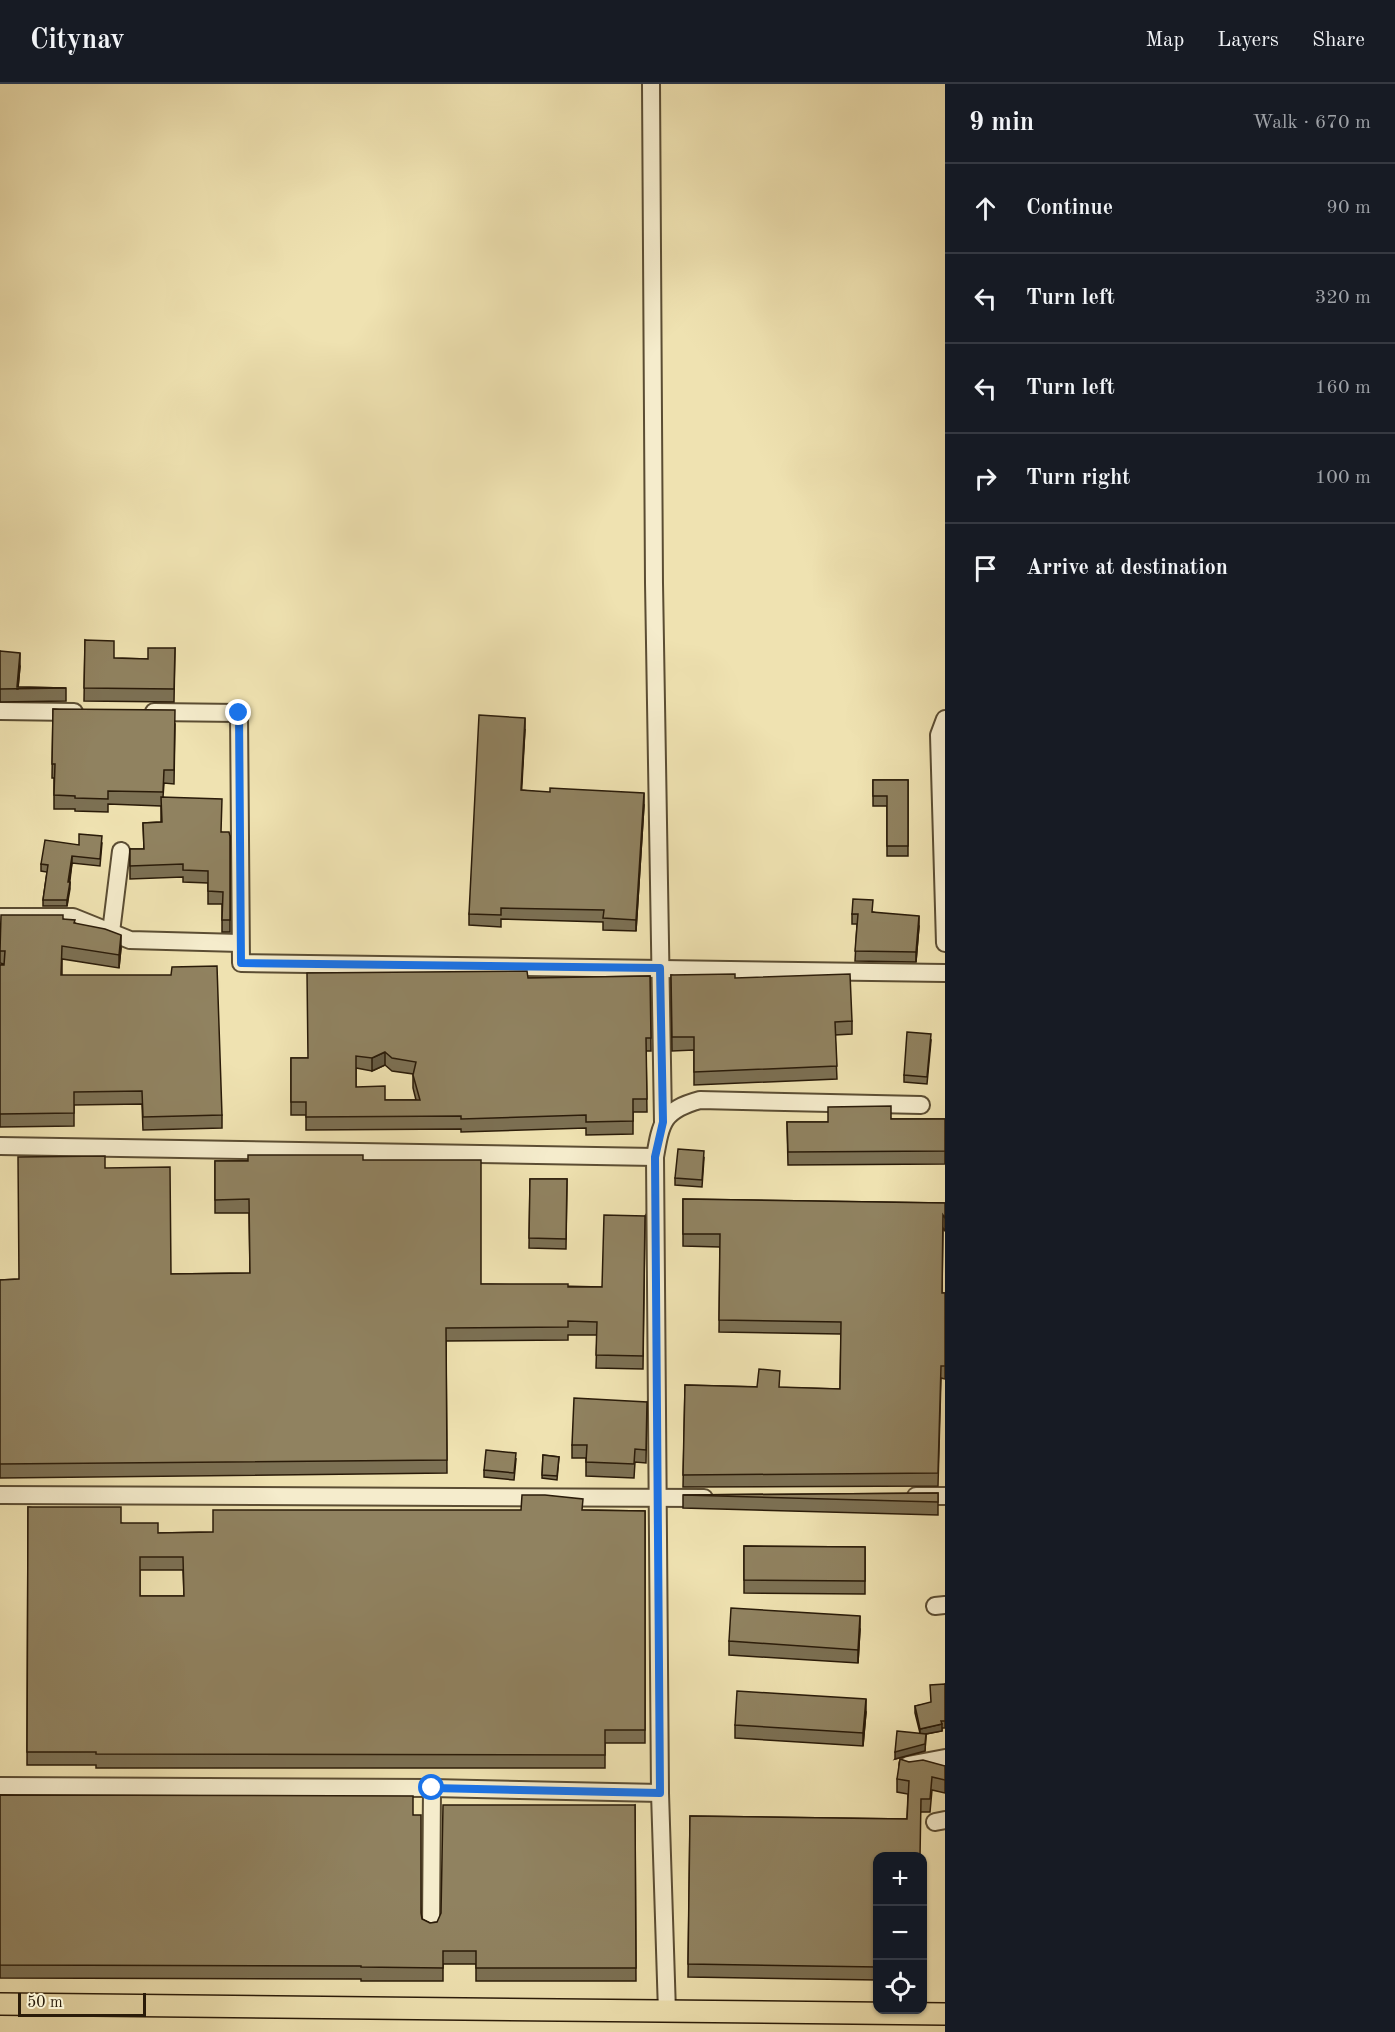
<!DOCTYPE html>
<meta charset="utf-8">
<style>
body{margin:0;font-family:"Old Standard TT",serif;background:#242831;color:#f1f3f6}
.controls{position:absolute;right:18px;bottom:18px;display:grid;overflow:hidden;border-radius:12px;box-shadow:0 2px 4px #0004}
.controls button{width:54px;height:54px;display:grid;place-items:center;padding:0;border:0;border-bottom:2px solid #363941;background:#171b24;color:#f1f3f6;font:30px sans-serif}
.scale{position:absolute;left:18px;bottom:15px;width:128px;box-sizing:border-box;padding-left:6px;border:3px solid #2a1b09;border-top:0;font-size:16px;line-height:21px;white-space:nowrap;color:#2a1b09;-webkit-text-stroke:4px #f5eccc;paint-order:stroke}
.stop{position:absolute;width:18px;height:18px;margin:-14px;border:4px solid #1a73e8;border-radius:50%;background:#fff}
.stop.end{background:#1a73e8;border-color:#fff;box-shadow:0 2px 6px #0008}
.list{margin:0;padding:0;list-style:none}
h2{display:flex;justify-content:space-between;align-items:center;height:78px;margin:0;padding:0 24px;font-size:26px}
h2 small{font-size:20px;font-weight:400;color:#9ea1a6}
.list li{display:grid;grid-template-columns:39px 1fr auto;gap:18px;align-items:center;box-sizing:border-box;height:90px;padding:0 24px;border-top:2px solid #363941}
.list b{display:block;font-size:22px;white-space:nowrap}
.list em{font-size:20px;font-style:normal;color:#9ea1a6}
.icon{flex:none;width:33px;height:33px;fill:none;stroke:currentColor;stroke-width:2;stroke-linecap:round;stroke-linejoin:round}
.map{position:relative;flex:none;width:945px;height:1948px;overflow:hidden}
header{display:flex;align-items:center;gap:36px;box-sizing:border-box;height:84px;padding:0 30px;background:#171b24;border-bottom:2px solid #363941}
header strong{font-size:28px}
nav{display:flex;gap:33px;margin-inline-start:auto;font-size:21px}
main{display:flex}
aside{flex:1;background:#171b24}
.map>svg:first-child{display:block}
</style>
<header>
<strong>Citynav</strong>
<nav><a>Map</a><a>Layers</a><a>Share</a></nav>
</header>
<main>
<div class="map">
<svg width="945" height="1948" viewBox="0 0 945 1948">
<rect width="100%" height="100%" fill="#efe2b1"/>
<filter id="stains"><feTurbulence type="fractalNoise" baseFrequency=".00333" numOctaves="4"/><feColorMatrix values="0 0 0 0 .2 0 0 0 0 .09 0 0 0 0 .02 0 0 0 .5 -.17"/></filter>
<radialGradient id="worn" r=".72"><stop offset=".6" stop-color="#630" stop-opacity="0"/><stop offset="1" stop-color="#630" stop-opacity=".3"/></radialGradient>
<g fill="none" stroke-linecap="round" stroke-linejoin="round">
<g stroke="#5b4d33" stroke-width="20">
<g id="minor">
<polyline points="651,0 654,499 663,1038"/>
<polyline points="0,627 74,628"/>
<polyline points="154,628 239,629 241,879 945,889"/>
<polyline points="945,635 939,651 945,859"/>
<polyline points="0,833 73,833 130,856 240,859"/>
<polyline points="111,848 121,767"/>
<polyline points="0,1062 655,1073"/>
<polyline points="0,1411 704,1414"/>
<polyline points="916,1412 945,1412"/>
<polyline points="935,1522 945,1521"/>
<polyline points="908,1681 945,1674"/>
<polyline points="0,1702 432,1704 660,1709"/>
<polyline points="935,1738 945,1736"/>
<polyline points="431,1842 432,1704"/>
<path d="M667 1928 660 1709 655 1073C661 1038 663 1026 700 1016L921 1021"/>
</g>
</g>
<g stroke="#2a1b09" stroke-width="24">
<polyline id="major" points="0,1920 945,1930"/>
</g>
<use href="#minor" stroke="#f5eccc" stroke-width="16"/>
<use href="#major" stroke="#efe2b1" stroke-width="21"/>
</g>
<g fill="#7c7053" stroke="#2a1b09" stroke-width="1.5" fill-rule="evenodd">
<polygon points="85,556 114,574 148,575 175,564 174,618 84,617"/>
<polygon points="0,567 20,582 18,603 66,604 66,617 0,618"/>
<polygon points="53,625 175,640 174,700 164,699 163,713 221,748 230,752 230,848 222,848 222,820 208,820 208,799 183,798 183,793 130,795 130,765 144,765 143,739 161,738 161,722 108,720 108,728 75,727 75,725 54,725 54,694 52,694"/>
<polygon points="525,645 521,706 644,721 636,847 603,846 603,838 501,835 501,843 469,841 469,830"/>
<polygon points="873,696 908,696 908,772 887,772 887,722 873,722"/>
<polygon points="102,759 100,782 72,779 67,822 43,822 43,816 47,788 41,787 41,780 79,761"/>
<polygon points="873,828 919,842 916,878 855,877 857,840 852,840 852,830"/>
<polygon points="63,835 75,839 121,864 119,884 62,875 62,891 222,1031 222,1044 143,1046 142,1020 74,1021 74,1042 0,1043 0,881 4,881 4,880 0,879 0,841"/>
<polygon points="671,891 852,937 852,950 835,951 837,995 694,1001 694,966 672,967"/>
<path d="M650 892 651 967H646L647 1028H633V1050L586 1051V1044L461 1048V1045L306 1046V1031H291V974H308L528 894ZM385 981 392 987 413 990V1004L416 1016H385L356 1003V984L372 987Z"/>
<polygon points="931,957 927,1000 904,998 904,991"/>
<polygon points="891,1035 945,1035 945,1080 788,1081 787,1038 828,1038"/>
<polygon points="704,1074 702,1103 675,1101 675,1094"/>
<polygon points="363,1076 481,1200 602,1203 645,1132 643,1285 596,1284 597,1251 568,1251 568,1256 446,1257 447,1389 0,1394 0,1196 19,1195 105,1084 171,1190 250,1189 249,1129 215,1129 215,1077"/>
<polygon points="530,1095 567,1095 566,1165 529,1164"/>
<polygon points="683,1115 945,1119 945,1147 943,1144 942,1209 945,1209 945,1295 941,1294 938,1402 683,1403 685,1301 840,1305 841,1250 719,1248 720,1163 683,1162"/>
<polygon points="647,1318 646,1379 635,1378 634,1394 586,1392 586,1374 572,1374 572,1361"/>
<polygon points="543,1371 559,1373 557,1396 542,1394"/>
<polygon points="516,1375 514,1396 484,1393 484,1386"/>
<polygon points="938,1409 938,1431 683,1424 683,1411"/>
<path d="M28 1423 121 1439 158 1449 213 1448 583 1426 645 1427V1659H605V1684H96V1681H27ZM140 1486H183L184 1512H140Z"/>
<polygon points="744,1462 865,1463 865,1510 744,1509"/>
<polygon points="860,1545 858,1579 729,1571 729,1557"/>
<polygon points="945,1600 945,1644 942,1644 942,1647 926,1650 925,1667 895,1675 920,1649 915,1629 915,1622 931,1619"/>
<polygon points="866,1628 863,1662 735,1654 735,1641"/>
<polygon points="909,1678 945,1682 945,1709 932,1706 930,1728 921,1728 878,1773 878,1896 688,1893 690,1732 907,1735 908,1710 897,1708 897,1695"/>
<polygon points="0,1711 413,1731 421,1830 422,1835 430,1839 437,1838 635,1721 636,1897 476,1897 476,1880 443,1880 443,1897 361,1897 361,1895 0,1894"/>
</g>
<g fill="#655b43" stroke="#2a1b09" stroke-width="1.5">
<polygon points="20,569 20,582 18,605 17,605"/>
<polygon points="525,634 525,645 521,718 521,706"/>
<polygon points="644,709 644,721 636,847 636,836"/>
<polygon points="72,772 72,779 68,805 68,798"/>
<polygon points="70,798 70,805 67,822 67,816"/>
<polygon points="919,832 919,842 916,878 916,868"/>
<polygon points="121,851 121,864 119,884 119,871"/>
<polygon points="385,968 385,981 372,987 372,974"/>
<polygon points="860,1532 860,1545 858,1579 858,1566"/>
<polygon points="866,1615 866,1628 863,1662 863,1649"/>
<polygon points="942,1640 942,1647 926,1650 925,1667 895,1675 895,1668 920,1652 920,1645"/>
</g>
<g fill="#908260" stroke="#2a1b09" stroke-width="1.5" fill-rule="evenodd">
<polygon points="85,556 114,557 114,574 148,575 148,564 175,564 174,605 84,604"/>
<polygon points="0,567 20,569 17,603 66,604 0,605"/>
<polygon points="53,625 175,626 174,686 164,686 163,708 108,707 108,715 75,714 75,712 54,711 55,680 52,680"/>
<polygon points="479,631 525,634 521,706 550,708 550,704 644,709 636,836 603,834 604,826 501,824 501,831 469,830"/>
<polygon points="873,696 908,696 908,762 887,762 887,712 873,712"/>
<polygon points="161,713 222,715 221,748 229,748 230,752 230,836 222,836 223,808 208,807 208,787 183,786 183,780 130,782 130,765 144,765 143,739 162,738"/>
<polygon points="79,750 102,752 100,775 72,772 68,798 70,798 67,816 43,816 48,781 41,780 45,756 79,761"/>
<polygon points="853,815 873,816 872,828 919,832 916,868 855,867 858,830 852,830"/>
<polygon points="1,831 63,831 63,835 75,836 74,839 105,845 121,851 119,871 62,862 61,891 171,891 172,883 217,882 222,1031 143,1033 142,1007 74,1008 74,1029 0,1030 0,881 4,881 5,867 0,867"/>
<path d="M527 887 528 894 650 892 651 954H646L647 1015H633V1037L586 1038V1031L461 1035V1032L306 1033V1018H291V974H308L307 889ZM385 968 392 974 416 978 413 991 420 1016H385V1002L356 1003V972L372 974Z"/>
<polygon points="735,890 735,894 850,890 852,937 835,938 837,982 694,988 694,953 672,953 671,891"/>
<polygon points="907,948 931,950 927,993 904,991"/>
<polygon points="891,1022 891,1035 945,1035 945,1067 788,1068 787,1038 828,1038 828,1023"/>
<polygon points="678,1065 704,1067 702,1096 675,1094"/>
<polygon points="248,1071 363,1071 363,1076 481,1076 481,1200 568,1200 568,1203 602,1203 604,1131 645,1132 643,1272 596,1271 597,1238 568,1237 568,1243 446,1244 447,1376 0,1380 0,1196 19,1195 18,1073 105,1072 105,1084 170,1083 171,1190 250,1189 249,1115 215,1116 215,1077 248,1077"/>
<polygon points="530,1095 567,1095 566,1155 529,1154"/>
<polygon points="683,1115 945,1119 945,1134 943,1131 942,1209 945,1209 945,1282 941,1282 938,1389 683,1391 685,1301 757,1303 759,1285 780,1287 779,1303 840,1305 841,1238 719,1236 720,1150 683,1150"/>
<polygon points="574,1314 647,1318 646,1366 635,1365 634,1380 586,1378 587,1361 572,1361"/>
<polygon points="486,1366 516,1369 514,1389 484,1386"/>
<polygon points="543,1371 559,1373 557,1392 542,1391"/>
<polygon points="938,1409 938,1418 683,1411"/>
<path d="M522 1411H545L583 1415 582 1426 645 1427V1646H605V1671L96 1670V1668H27L28 1423H121V1439H158V1449L213 1448V1426H521ZM140 1473H183L184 1512H140Z"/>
<polygon points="744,1462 865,1463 865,1497 744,1496"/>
<polygon points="731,1524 860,1532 858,1566 729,1557"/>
<polygon points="945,1600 945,1637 941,1637 942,1640 920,1645 915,1622 931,1618 930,1601"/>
<polygon points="737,1607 866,1615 863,1649 735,1641"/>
<polygon points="897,1647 926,1650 925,1660 895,1668"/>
<polygon points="900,1675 909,1678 923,1676 945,1682 945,1696 932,1693 930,1715 921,1715 920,1773 878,1773 878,1883 688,1880 690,1732 907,1735 909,1697 897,1695"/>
<polygon points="0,1711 413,1712 413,1731 421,1731 421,1829 422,1835 430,1839 437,1838 441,1829 443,1721 635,1721 636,1884 476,1884 476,1867 443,1867 443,1884 361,1883 361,1882 0,1881"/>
</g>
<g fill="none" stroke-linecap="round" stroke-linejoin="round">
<polyline stroke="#1a73e8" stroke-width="8" points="239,629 241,879 660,884 663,1038 655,1073 660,1709 432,1704"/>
</g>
<rect width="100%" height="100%" filter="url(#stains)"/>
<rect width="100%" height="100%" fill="url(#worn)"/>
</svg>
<div class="controls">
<button>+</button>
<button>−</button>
<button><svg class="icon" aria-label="locate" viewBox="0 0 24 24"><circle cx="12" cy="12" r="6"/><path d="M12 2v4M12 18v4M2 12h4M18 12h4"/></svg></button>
</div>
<div class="scale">50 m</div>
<div class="stop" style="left:432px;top:1704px"></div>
<div class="stop end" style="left:239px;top:629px"></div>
</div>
<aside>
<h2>9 min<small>Walk · 670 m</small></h2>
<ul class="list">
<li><svg class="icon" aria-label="ahead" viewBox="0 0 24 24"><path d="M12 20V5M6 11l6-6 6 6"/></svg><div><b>Continue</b></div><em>90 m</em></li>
<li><svg class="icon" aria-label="left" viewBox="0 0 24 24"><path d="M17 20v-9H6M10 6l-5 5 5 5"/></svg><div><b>Turn left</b></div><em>320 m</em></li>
<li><svg class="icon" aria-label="left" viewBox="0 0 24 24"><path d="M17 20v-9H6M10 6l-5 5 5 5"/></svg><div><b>Turn left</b></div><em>160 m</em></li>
<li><svg class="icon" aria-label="right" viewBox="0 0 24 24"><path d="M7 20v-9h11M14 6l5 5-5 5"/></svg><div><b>Turn right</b></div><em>100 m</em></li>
<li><svg class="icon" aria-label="arrive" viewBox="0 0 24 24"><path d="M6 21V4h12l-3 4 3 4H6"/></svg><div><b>Arrive at destination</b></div></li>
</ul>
</aside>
</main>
